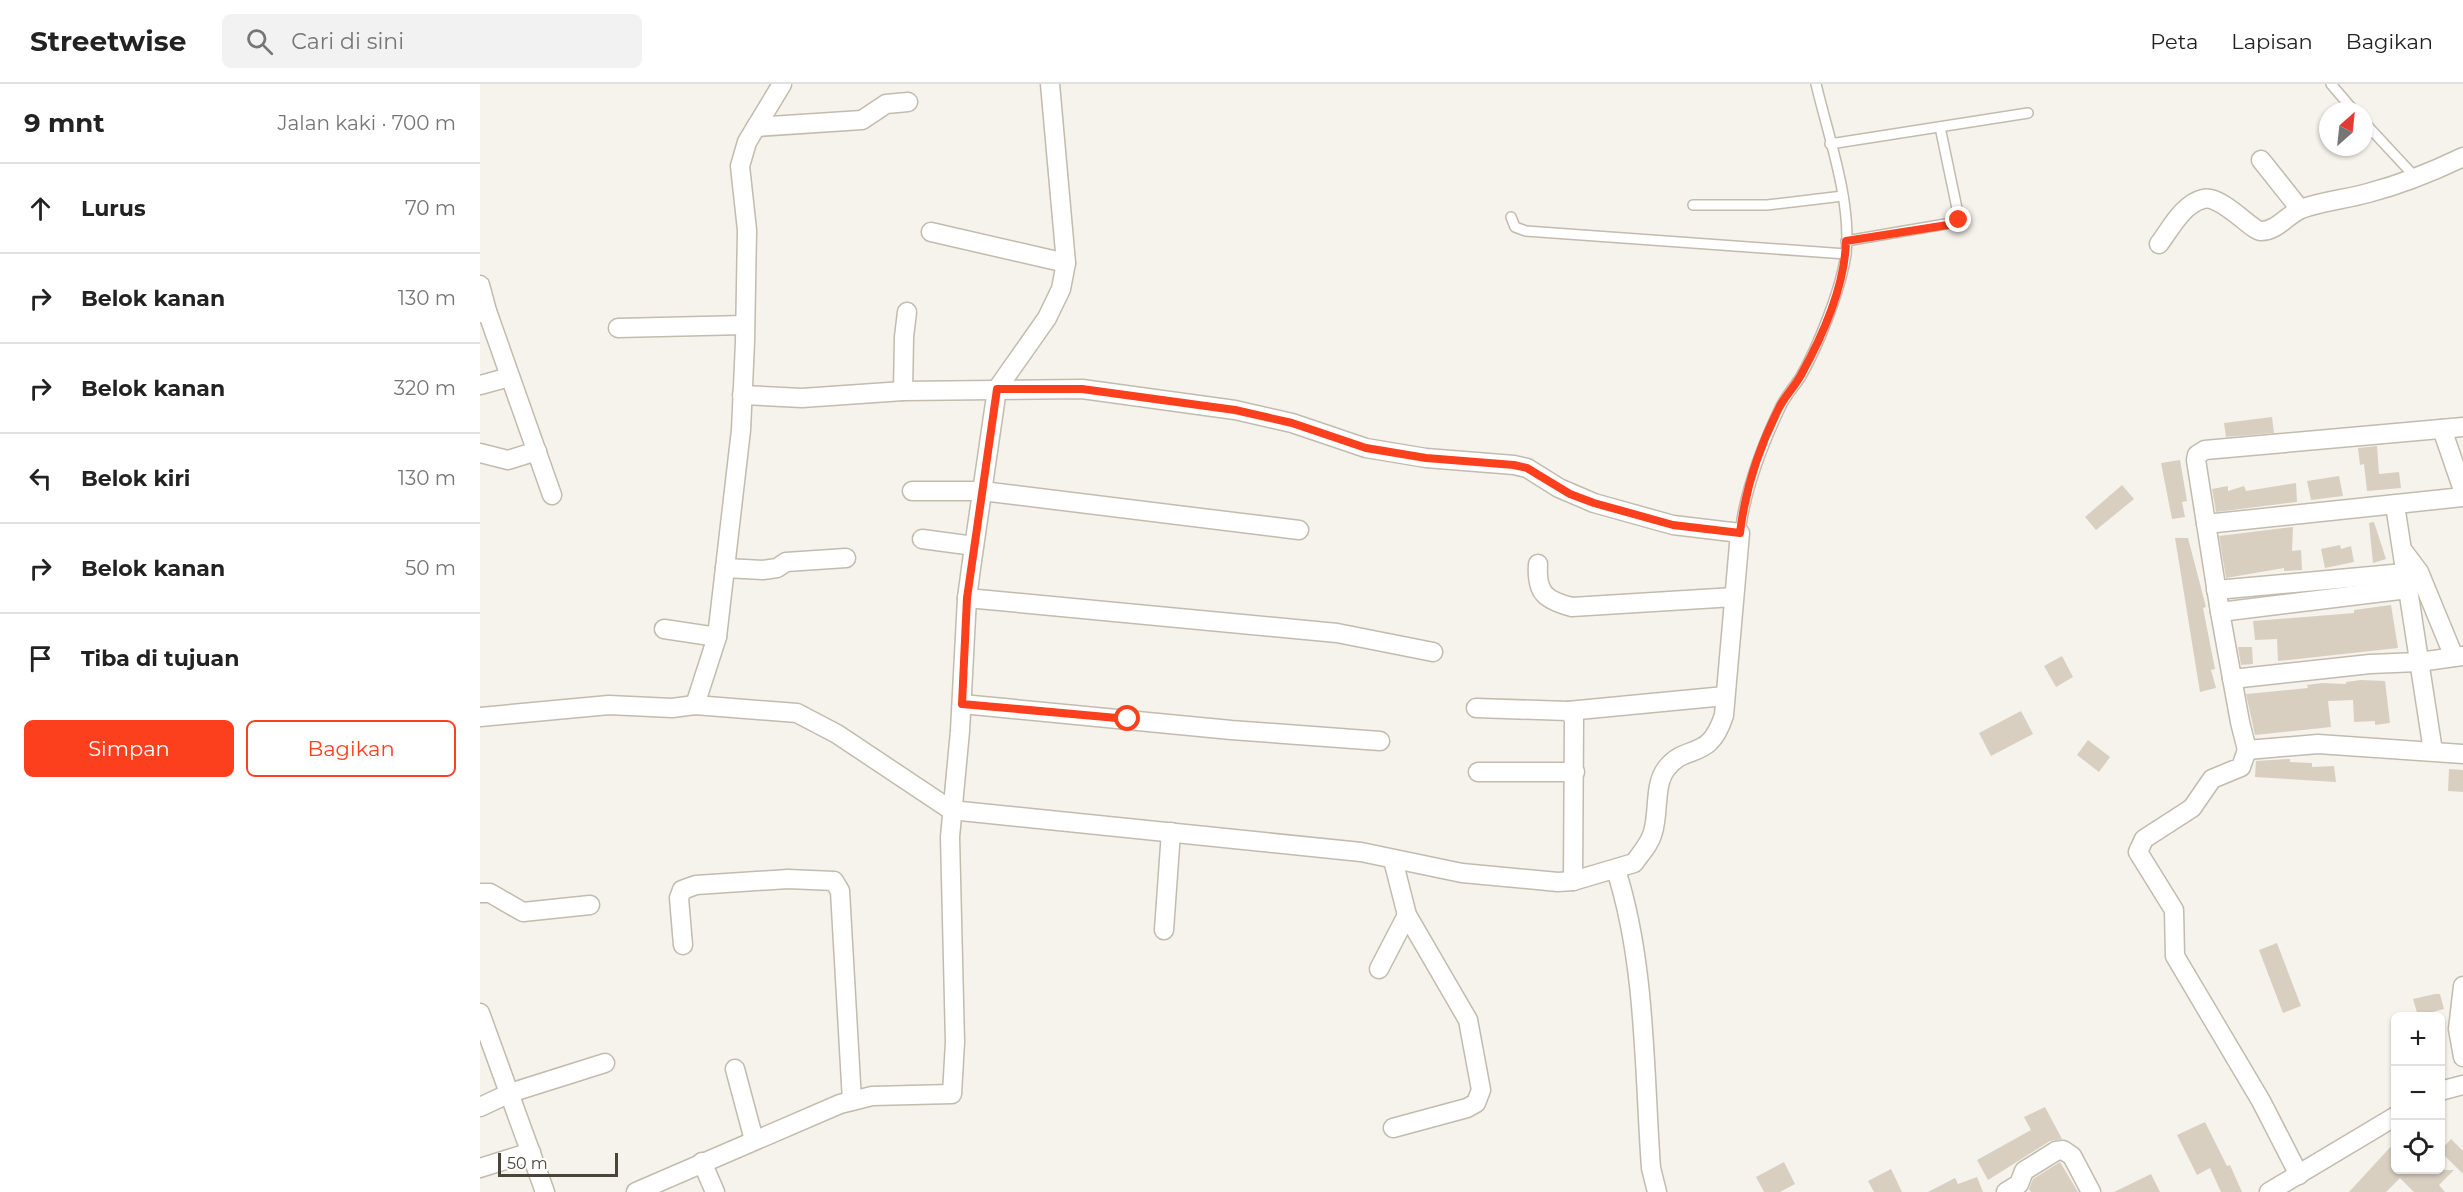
<!DOCTYPE html>
<html lang="id">
<meta charset="utf-8">
<style>
body{margin:0;font-family:Montserrat,sans-serif;background:#f2f2f2;color:#222}
.controls{position:absolute;right:18px;bottom:18px;display:grid;overflow:hidden;border-radius:9px;box-shadow:0 2px 4px #0004}
.controls button{width:54px;height:54px;display:grid;place-items:center;padding:0;border:0;border-bottom:2px solid #e0e0e0;background:#fff;color:#222;font:30px sans-serif}
.compass{position:absolute;left:1839px;top:18px;width:54px;height:54px;border-radius:50%;background:#fff;box-shadow:0 2px 4px #0004;rotate:27deg}
.scale{position:absolute;left:18px;bottom:15px;width:120px;box-sizing:border-box;padding-left:6px;border:3px solid #4b4439;border-top:0;font-size:16px;line-height:21px;white-space:nowrap;color:#4b4439;-webkit-text-stroke:4px #fff;paint-order:stroke}
.stop{position:absolute;width:18px;height:18px;margin:-14px;border:4px solid #fc3f1d;border-radius:50%;background:#fff}
.stop.end{background:#fc3f1d;border-color:#fff;box-shadow:0 2px 6px #0008}
.list{margin:0;padding:0;list-style:none}
h2{display:flex;justify-content:space-between;align-items:center;height:78px;margin:0;padding:0 24px;font-size:26px}
h2 small{font-size:20px;font-weight:400;color:#767676}
.list li{display:grid;grid-template-columns:39px 1fr auto;gap:18px;align-items:center;box-sizing:border-box;height:90px;padding:0 24px;border-top:2px solid #e0e0e0}
.list b{display:block;font-size:22px;white-space:nowrap}
.list em{font-size:20px;font-style:normal;color:#767676}
.actions{display:flex;gap:12px;padding:18px 24px}
.actions a{flex:1;padding:14px 0;border:2px solid #fc3f1d;border-radius:9px;text-align:center;font-size:21px;color:#fc3f1d}
.actions .main{background:#fc3f1d;color:#fff}
.icon{flex:none;width:33px;height:33px;fill:none;stroke:currentColor;stroke-width:2;stroke-linecap:round;stroke-linejoin:round}
.map{position:relative;flex:none;width:1983px;height:1108px;overflow:hidden}
header{display:flex;align-items:center;gap:36px;box-sizing:border-box;height:84px;padding:0 30px;background:#fff;border-bottom:2px solid #e0e0e0}
header strong{font-size:28px}
nav{display:flex;gap:33px;margin-inline-start:auto;font-size:21px}
.search{width:420px;height:54px;background:#f2f2f2;display:flex;align-items:center;gap:15px;box-sizing:border-box;padding:0 21px;border-radius:9px;color:#767676;font-size:22px}
main{display:flex}
aside{flex:1;background:#fff}
.map>svg:first-child{display:block}
</style>
<header>
<strong>Streetwise</strong>
<div class="search"><svg class="icon" aria-label="search" viewBox="0 0 24 24"><circle cx="10" cy="10" r="6"/><path d="M15 15l6 6"/></svg>Cari di sini</div>
<nav><a>Peta</a><a>Lapisan</a><a>Bagikan</a></nav>
</header>
<main>
<aside>
<h2>9 mnt<small>Jalan kaki · 700 m</small></h2>
<ul class="list">
<li><svg class="icon" aria-label="ahead" viewBox="0 0 24 24"><path d="M12 20V5M6 11l6-6 6 6"/></svg><div><b>Lurus</b></div><em>70 m</em></li>
<li><svg class="icon" aria-label="right" viewBox="0 0 24 24"><path d="M7 20v-9h11M14 6l5 5-5 5"/></svg><div><b>Belok kanan</b></div><em>130 m</em></li>
<li><svg class="icon" aria-label="right" viewBox="0 0 24 24"><path d="M7 20v-9h11M14 6l5 5-5 5"/></svg><div><b>Belok kanan</b></div><em>320 m</em></li>
<li><svg class="icon" aria-label="left" viewBox="0 0 24 24"><path d="M17 20v-9H6M10 6l-5 5 5 5"/></svg><div><b>Belok kiri</b></div><em>130 m</em></li>
<li><svg class="icon" aria-label="right" viewBox="0 0 24 24"><path d="M7 20v-9h11M14 6l5 5-5 5"/></svg><div><b>Belok kanan</b></div><em>50 m</em></li>
<li><svg class="icon" aria-label="arrive" viewBox="0 0 24 24"><path d="M6 21V4h12l-3 4 3 4H6"/></svg><div><b>Tiba di tujuan</b></div></li>
</ul>
<div class="actions"><a class="main">Simpan</a><a>Bagikan</a></div>
</aside>
<div class="map">
<svg width="1983" height="1108" viewBox="0 0 1983 1108">
<rect width="100%" height="100%" fill="#f6f3ec"/>
<g fill="#d8cfc1">
<polygon points="1792,333 1794,349 1746,353 1744,339"/>
<polygon points="1897,362 1899,390 1919,388 1921,404 1887,407 1884,380 1880,381 1878,364"/>
<polygon points="1700,376 1707,417 1702,418 1705,433 1692,435 1681,379"/>
<polygon points="1859,392 1863,412 1831,416 1827,397"/>
<polygon points="1816,399 1817,418 1736,428 1732,405 1748,402 1748,407 1764,402 1766,407"/>
<polygon points="1642,401 1654,415 1616,446 1605,433"/>
<polygon points="1894,438 1906,475 1893,479 1889,439"/>
<polygon points="1813,443 1812,467 1821,466 1822,486 1804,487 1804,484 1746,494 1739,452"/>
<polygon points="1695,454 1708,454 1726,523 1723,524 1735,585 1731,586 1736,604 1720,608"/>
<polygon points="1860,461 1861,465 1871,462 1874,478 1845,484 1841,465"/>
<polygon points="1911,521 1918,564 1798,577 1797,555 1775,556 1773,537 1874,529 1874,526"/>
<polygon points="1758,563 1772,563 1773,580 1761,581"/>
<polygon points="1582,572 1593,593 1576,603 1564,582"/>
<polygon points="1881,596 1905,597 1910,639 1895,641 1895,637 1874,638 1873,616 1848,617 1851,643 1775,651 1766,610 1828,604 1827,601 1842,599 1866,600 1866,598"/>
<polygon points="1541,627 1553,650 1511,672 1499,649"/>
<polygon points="1608,656 1630,673 1619,688 1597,671"/>
<polygon points="1810,675 1810,678 1832,679 1832,683 1854,682 1856,698 1775,693 1776,677"/>
<polygon points="1969,685 1983,686 1983,708 1968,707"/>
<polygon points="1797,859 1821,922 1803,929 1779,866"/>
<polygon points="1955,910 1960,910 1964,925 1938,932 1933,915"/>
<polygon points="1565,1023 1582,1055 1570,1057 1508,1096 1497,1076 1551,1046 1544,1033"/>
<polygon points="1725,1038 1747,1082 1750,1081 1762,1108 1741,1108 1730,1084 1717,1091 1697,1051"/>
<polygon points="1971,1055 1983,1067 1983,1090 1960,1067"/>
<polygon points="1916,1057 1916,1086 1974,1086 1959,1101 1965,1108 1934,1108 1920,1094 1906,1108 1869,1108"/>
<polygon points="1304,1078 1315,1100 1300,1108 1284,1108 1276,1093"/>
<polygon points="1580,1078 1598,1108 1551,1108 1549,1105 1553,1095"/>
<polygon points="1411,1085 1422,1108 1394,1108 1388,1097"/>
<polygon points="1671,1090 1680,1108 1634,1108"/>
<polygon points="1497,1093 1503,1108 1448,1108 1475,1094 1478,1100"/>
</g>
<g fill="none" stroke-linecap="round" stroke-linejoin="round">
<g stroke="#c2bbae" stroke-width="12">
<g id="lane">
<polyline points="1851,0 1874,27"/>
<polyline points="1884,38 1937,95"/>
<polyline points="1350,60 1548,29"/>
<polyline points="1213,121 1287,121 1363,112"/>
<polyline points="1031,133 1035,143 1046,147 1366,170"/>
<polyline points="1366,157 1477,138 1479,134 1460,43"/>
<path d="M1260 449C1265 406 1281 364 1300 324 1305 313 1313 304 1320 294 1338 263 1361 205 1366 170 1372 118 1348 51 1336 0"/>
</g>
</g>
<g stroke="#c2bbae" stroke-width="21">
<g id="street">
<polyline points="276,43 382,36 406,20 428,18"/>
<polyline points="1781,76 1820,125"/>
<polyline points="451,148 586,179"/>
<path d="M1679 160C1691 144 1703 120 1723 115 1741 110 1773 148 1781 147 1797 147 1807 131 1821 125 1842 117 1867 115 1888 109 1922 100 1952 88 1983 73"/>
<polyline points="0,201 7,227"/>
<polyline points="0,229 7,227 72,411"/>
<polyline points="138,244 265,241"/>
<polyline points="0,301 30,293"/>
<polyline points="423,307 424,253 427,228"/>
<polyline points="1983,343 1725,366 1717,371 1716,376 1740,528 1760,638 1767,666 1838,660 1983,670"/>
<polyline points="1962,345 1983,406"/>
<polyline points="0,369 28,376 57,367"/>
<polyline points="432,407 502,407 819,446"/>
<polyline points="1915,421 1953,667"/>
<polyline points="1726,440 1983,413"/>
<polyline points="442,455 494,462"/>
<polyline points="1924,468 1939,488 1974,573"/>
<path d="M1058 480C1056 509 1065 516 1092 523L1254 513"/>
<polyline points="245,484 283,486 297,484 306,478 366,474"/>
<polyline points="1736,506 1924,489"/>
<polyline points="487,514 857,549 953,568"/>
<polyline points="1740,528 1928,505"/>
<polyline points="184,545 237,553"/>
<polyline points="1752,595 1890,580 1939,578 1983,572"/>
<polyline points="482,620 751,646 900,657"/>
<polyline points="215,621 237,553 261,346 265,258 267,146 260,82 267,58 302,0"/>
<polyline points="996,624 1088,627 1094,634 1093,797"/>
<polyline points="1088,627 1245,612"/>
<path d="M0 633 129 621 192 624 215 621 317 629 357 650 471 726 881 768 982 789 1078 798 1093 797 1154 779C1161 769 1170 760 1173 748 1179 728 1174 701 1186 685 1206 658 1229 679 1244 631L1260 449 1193 441 1114 419 1079 404 1047 384 1034 381 946 374 886 364 812 339 755 326 602 305 423 307 322 314 262 311"/>
<polyline points="1767,666 1761,683 1732,695 1712,724 1664,755 1658,768 1694,826 1695,872 1781,1017 1819,1091"/>
<polyline points="998,688 1095,688"/>
<polyline points="913,776 927,831 988,936 1001,1006 996,1019 987,1024 913,1044"/>
<path d="M1136 786C1166 879 1164 987 1171 1084L1177 1108"/>
<polyline points="0,809 10,809 43,828 110,821"/>
<polyline points="684,846 691,748"/>
<polyline points="203,861 199,814 202,806 216,801 308,795 354,797 360,807 372,1017"/>
<polyline points="899,885 927,831"/>
<polyline points="1983,902 1978,945 1983,973"/>
<polyline points="0,929 65,1108"/>
<polyline points="255,985 274,1056"/>
<polyline points="1960,1007 1983,1001"/>
<polyline points="0,1023 30,1009 125,979"/>
<polyline points="222,1078 235,1108"/>
<polyline points="0,1084 51,1068"/>
<polyline points="156,1108 360,1020 392,1012 472,1010 475,958 470,753 480,647 487,514 492,477 517,305 567,234 581,205 586,179 570,0"/>
<polyline points="1526,1108 1539,1100 1544,1087 1576,1067 1583,1066 1592,1072 1611,1108"/>
<polyline points="1789,1108 1916,1032"/>
</g>
</g>
<use href="#lane" stroke="#fff" stroke-width="9"/>
<use href="#street" stroke="#fff" stroke-width="18"/>
</g>
<g fill="none" stroke-linecap="round" stroke-linejoin="round">
<path stroke="#fc3f1d" stroke-width="8" d="M648 635 482 620 487 514 517 305H602L755 326 812 339 886 364 946 374 1034 381 1047 384 1090 410 1114 419 1193 441 1260 449C1265 406 1280 361 1300 322 1306 311 1315 302 1321 291 1342 253 1365 201 1366 157L1474 140 1479 136"/>
</g>
</svg>
<div class="controls">
<button>+</button>
<button>−</button>
<button><svg class="icon" aria-label="locate" viewBox="0 0 24 24"><circle cx="12" cy="12" r="6"/><path d="M12 2v4M12 18v4M2 12h4M18 12h4"/></svg></button>
</div>
<svg class="compass" viewBox="-18 -18 36 36"><path d="M0-13l5 13h-10z" fill="#e53935"/><path d="M0 13l5-13h-10z" fill="#767676"/></svg>
<div class="scale">50 m</div>
<div class="stop" style="left:648px;top:635px"></div>
<div class="stop end" style="left:1479px;top:136px"></div>
</div>
</main>
